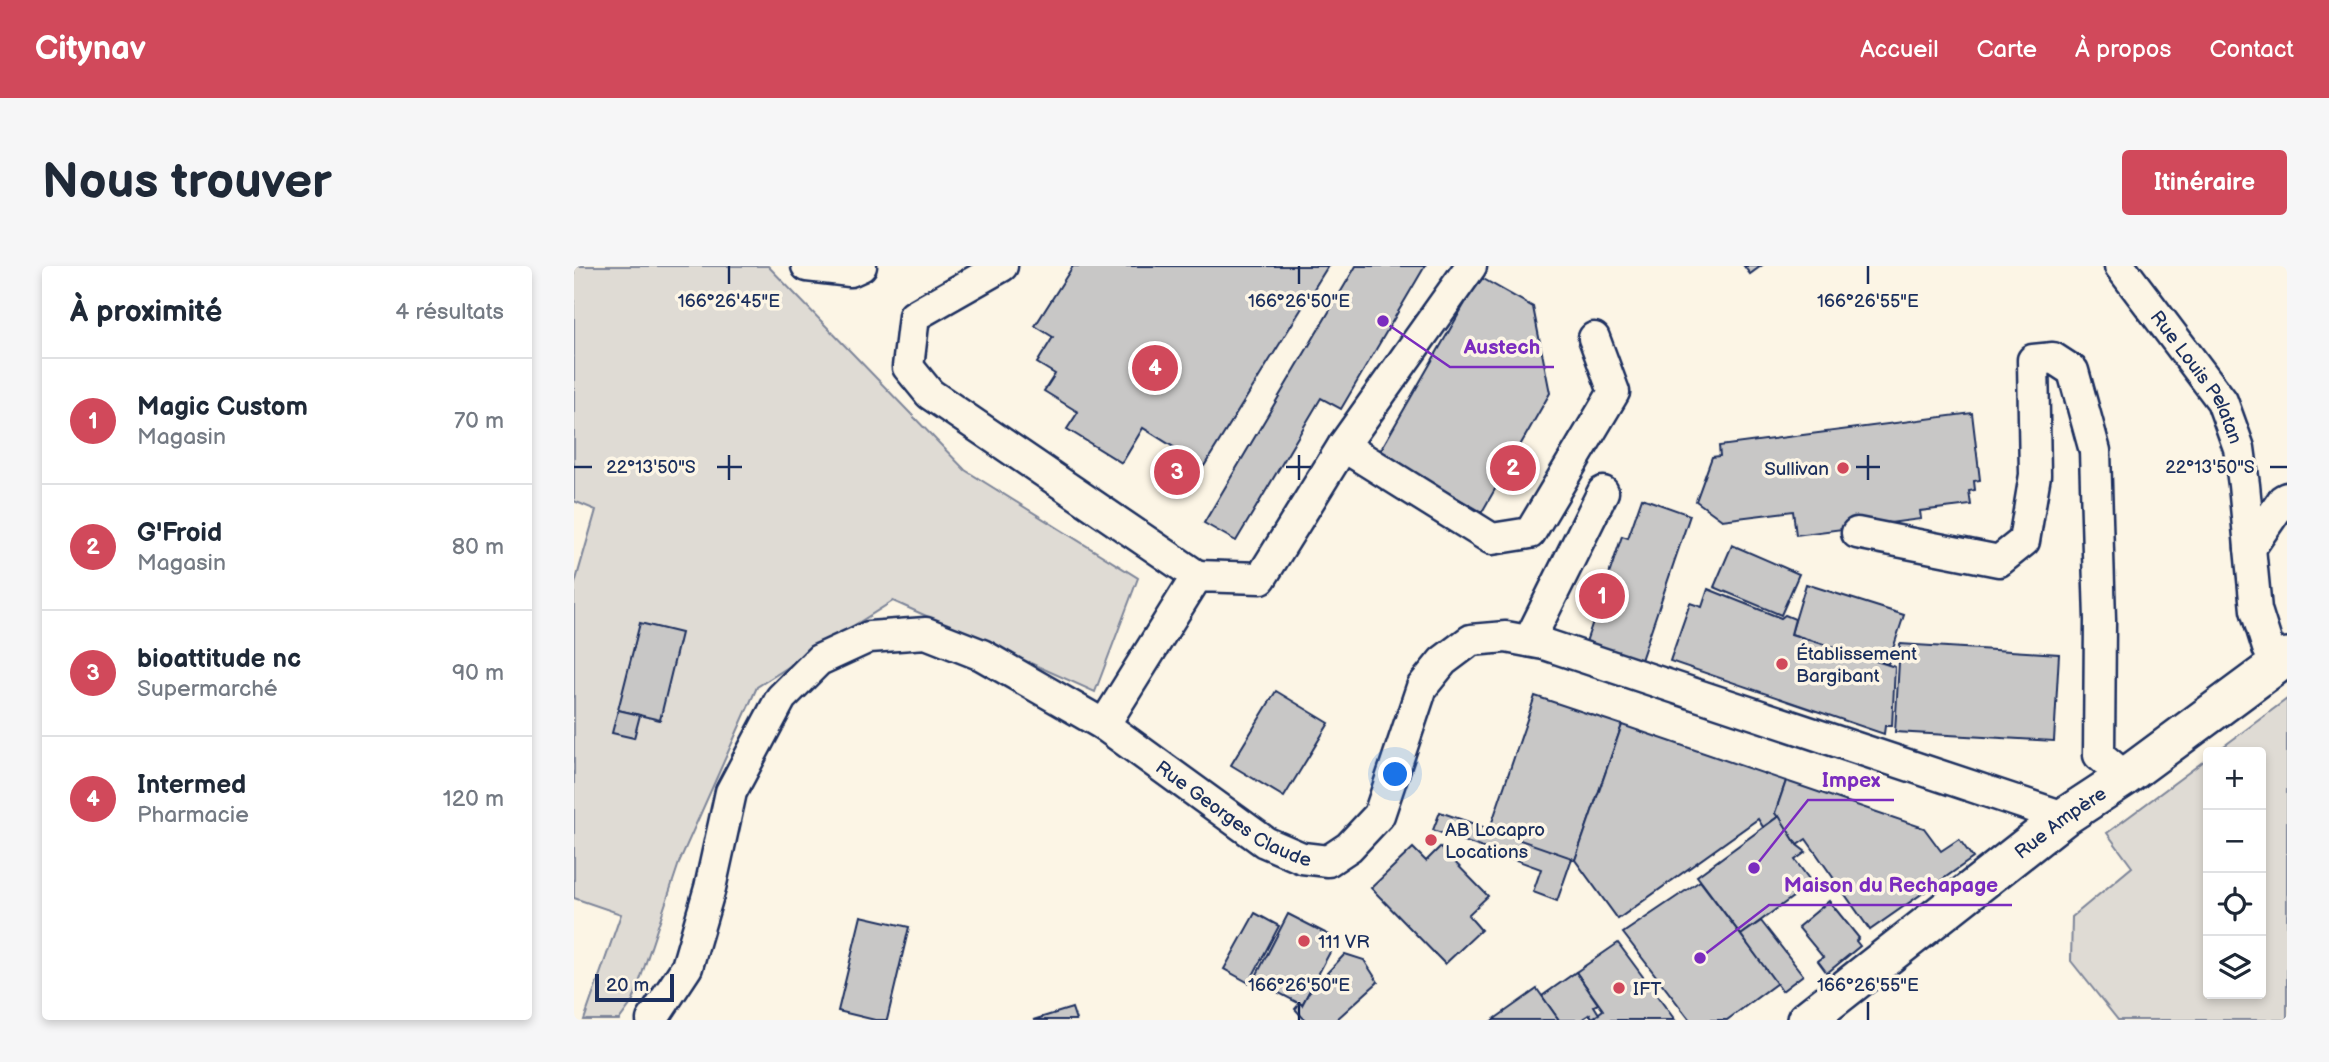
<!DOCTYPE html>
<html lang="fr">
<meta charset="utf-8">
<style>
body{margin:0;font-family:"Balsamiq Sans",sans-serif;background:#f6f6f7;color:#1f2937}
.controls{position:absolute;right:21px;bottom:21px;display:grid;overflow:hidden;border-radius:7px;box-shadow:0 4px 10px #0003}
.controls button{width:63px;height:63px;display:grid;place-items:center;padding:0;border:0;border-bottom:2px solid #e0e1e3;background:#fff;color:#1f2937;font:35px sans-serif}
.scale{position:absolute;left:21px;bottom:18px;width:79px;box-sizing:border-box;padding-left:7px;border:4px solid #1b2f5e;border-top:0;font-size:19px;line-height:24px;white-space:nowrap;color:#1b2f5e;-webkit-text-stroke:5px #fcf5e5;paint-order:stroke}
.you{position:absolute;left:822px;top:509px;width:24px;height:24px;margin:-18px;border:5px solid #fff;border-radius:50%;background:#1a73e8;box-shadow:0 0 0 10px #1a73e833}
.badge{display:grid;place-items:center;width:46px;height:46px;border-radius:50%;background:#d1495b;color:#fff;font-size:23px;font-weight:700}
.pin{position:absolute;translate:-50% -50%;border:4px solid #fff;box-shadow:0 2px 7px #0006}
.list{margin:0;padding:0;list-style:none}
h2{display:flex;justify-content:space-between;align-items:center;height:91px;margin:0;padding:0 28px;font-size:30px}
h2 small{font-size:23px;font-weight:400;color:#747a83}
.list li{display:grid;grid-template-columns:46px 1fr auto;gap:21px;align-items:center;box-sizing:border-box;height:126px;padding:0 28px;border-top:2px solid #e0e1e3}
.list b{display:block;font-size:26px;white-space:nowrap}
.list p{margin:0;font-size:23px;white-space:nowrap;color:#747a83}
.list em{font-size:23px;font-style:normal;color:#747a83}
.icon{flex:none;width:38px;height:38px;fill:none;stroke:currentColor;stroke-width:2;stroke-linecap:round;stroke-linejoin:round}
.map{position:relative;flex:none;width:1713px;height:754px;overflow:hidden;border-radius:7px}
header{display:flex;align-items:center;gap:42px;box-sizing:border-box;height:98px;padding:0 35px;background:#d1495b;color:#fff}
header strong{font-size:33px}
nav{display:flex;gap:38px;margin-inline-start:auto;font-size:24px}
.intro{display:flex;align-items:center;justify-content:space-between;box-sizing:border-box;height:168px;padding:0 42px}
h1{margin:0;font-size:49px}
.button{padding:18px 32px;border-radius:7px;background:#d1495b;color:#fff;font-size:24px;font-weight:700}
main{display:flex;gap:42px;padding:0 42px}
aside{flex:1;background:#fff;border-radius:7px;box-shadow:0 4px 10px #0003}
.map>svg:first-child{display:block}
</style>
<header>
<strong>Citynav</strong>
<nav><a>Accueil</a><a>Carte</a><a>À propos</a><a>Contact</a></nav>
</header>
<div class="intro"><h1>Nous trouver</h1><a class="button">Itinéraire</a></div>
<main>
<aside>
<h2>À proximité<small>4 résultats</small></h2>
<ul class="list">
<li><span class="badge">1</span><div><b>Magic Custom</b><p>Magasin</p></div><em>70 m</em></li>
<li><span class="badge">2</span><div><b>G'Froid</b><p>Magasin</p></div><em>80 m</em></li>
<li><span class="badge">3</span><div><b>bioattitude nc</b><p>Supermarché</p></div><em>90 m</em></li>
<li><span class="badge">4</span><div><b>Intermed</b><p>Pharmacie</p></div><em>120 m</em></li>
</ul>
</aside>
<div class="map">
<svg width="1713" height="754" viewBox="0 0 1713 754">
<rect width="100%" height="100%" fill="#fcf5e5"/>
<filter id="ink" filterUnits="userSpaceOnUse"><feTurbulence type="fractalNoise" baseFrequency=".0143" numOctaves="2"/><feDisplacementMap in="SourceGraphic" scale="14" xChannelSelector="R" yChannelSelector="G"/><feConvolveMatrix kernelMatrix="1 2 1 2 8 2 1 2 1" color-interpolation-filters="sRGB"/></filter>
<g filter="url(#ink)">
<g fill="#dfdbd4" stroke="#7d8599" stroke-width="2">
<polygon points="0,0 194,0 391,204 564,312 521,426 319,335 183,421 106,594 59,735 45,754 10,754 47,648 0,632 0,321 22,244 0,235"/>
<polygon points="1713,433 1713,754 1544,754 1497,695 1498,651 1558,601 1533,567 1634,492 1634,728 1687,728 1687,486 1642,486"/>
</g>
<g fill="#c8c7c6" stroke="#1b2f5e" stroke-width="2">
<polygon points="499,0 754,0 630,200 569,162 548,197 493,163 504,146 470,125 481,108 463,97 479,71 461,60"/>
<polygon points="782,0 851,0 767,143 747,132 662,275 630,257"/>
<polygon points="1170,0 1187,0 1176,8"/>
<polygon points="906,11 959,41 976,127 908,246 805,187"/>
<polygon points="1398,147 1406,214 1400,215 1401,224 1395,225 1397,239 1346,245 1347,253 1222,269 1219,245 1148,254 1122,235 1138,191 1146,190 1145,180"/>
<polygon points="1068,232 1116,249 1067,394 1012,376 1048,270 1054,272"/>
<polygon points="1158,279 1225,308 1207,349 1140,321"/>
<polygon points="1232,318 1330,349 1314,398 1217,368"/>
<polygon points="1134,323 1207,352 1211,349 1221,353 1217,368 1321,401 1318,460 1311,460 1310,468 1096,395 1116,337 1128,341"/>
<polygon points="66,357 107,367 86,454 44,444"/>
<polygon points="1326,378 1485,388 1480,475 1321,466"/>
<polygon points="702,425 755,457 710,531 657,499"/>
<polygon points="961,430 1048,459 1001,594 915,565"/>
<polygon points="44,444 66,449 60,472 38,467"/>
<polygon points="1048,459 1212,515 1201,547 1205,550 1189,561 1184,553 1044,653 1001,594"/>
<polygon points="1212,515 1350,562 1367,585 1385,573 1399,592 1296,664 1232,573 1223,579 1201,547"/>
<polygon points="866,546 998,592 983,635 959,626 967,603 859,564"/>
<polygon points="1205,550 1223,579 1232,586 1221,594 1238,617 1167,669 1123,610"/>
<polygon points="866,581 914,630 894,649 907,664 871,698 797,622 839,582 852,595"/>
<polygon points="1126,615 1203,717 1153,754 1116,754 1049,667"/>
<polygon points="1255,635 1285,672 1282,675 1286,680 1253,707 1244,695 1249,691 1224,661"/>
<polygon points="681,647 705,660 675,717 650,703"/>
<polygon points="714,648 763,673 728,739 680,714"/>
<polygon points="287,650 335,661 313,754 301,754 264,745"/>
<polygon points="1187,655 1229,709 1208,725 1167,669"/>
<polygon points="1044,677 1101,754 1024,754 1021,750 1029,744 1002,706"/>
<polygon points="771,688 790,694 804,716 762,754 731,754 721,743 726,737 728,739 735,726"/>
<polygon points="1002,706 1024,738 1020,740 1025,748 1018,752 1016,748 1007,754 985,754 968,730"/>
<polygon points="963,723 985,754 919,754"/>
<polygon points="498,742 502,754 459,754"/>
</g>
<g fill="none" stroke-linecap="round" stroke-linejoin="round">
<g stroke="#1b2f5e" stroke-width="35">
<g id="minor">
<polyline points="233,0 276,5 287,0"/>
<polyline points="428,0 340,50 334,101 356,128 623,310"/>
<path id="s1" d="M1546 0 1648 135 1665 182 1670 219 1682 344 1694 382 1704 398"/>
<polyline points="769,180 918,273 956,267 1040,126 1020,72"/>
<polyline points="1283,267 1425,295 1450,275 1461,209 1459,94 1479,92 1499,105 1521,185 1526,354 1525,489 1551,511"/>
<polyline points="1676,282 1709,234 1713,232"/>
<polyline points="955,375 1029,226"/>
<polyline points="530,459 623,310 687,312 769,180 897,0"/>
<path id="s2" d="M78 754 113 701 136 622 157 526 207 432 245 394 295 371 352 367 408 389 530 459 691 576 728 592 754 595 775 581 805 549 848 421 869 395 897 374 932 371 970 378 1490 551"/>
</g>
</g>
<g stroke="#1b2f5e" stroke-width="42">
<g id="major">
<path id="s3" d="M1232 754 1490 551 1551 511 1713 391"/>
</g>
</g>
<use href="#minor" stroke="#fcf5e5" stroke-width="30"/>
<use href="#major" stroke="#fcf5e5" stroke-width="37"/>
</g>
</g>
<path fill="none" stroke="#1b2f5e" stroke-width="2.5" d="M155 0V18M725 0V18M1294 0V18M155 189V214M725 189V214M1294 189V214M0 201H18M143 201H168M712 201H737M1282 201H1306M1696 201H1713M725 736V754M1294 736V754"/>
<g fill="#d1495b" stroke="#fcf5e5" stroke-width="2.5">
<circle cx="1269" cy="202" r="7"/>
<circle cx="1208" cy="398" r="7"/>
<circle cx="857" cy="574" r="7"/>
<circle cx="730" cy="675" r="7"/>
<circle cx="1045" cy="722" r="7"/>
</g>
<g text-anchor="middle" stroke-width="7" stroke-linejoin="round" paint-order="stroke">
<g font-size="19" fill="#1b2f5e" stroke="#fcf5e5">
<text dy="7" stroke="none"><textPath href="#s1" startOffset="136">Rue Louis Pelatan</textPath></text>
<text dy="7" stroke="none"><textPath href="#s2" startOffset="875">Rue Georges Claude</textPath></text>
<text dy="7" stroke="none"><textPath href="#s3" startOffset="322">Rue Ampère</textPath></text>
</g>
<g font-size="19" fill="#1b2f5e" stroke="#fcf5e5" text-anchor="start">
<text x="1255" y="209" text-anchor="end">Sullivan</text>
<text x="1222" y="394">Établissement<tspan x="1222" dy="22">Bargibant</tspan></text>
<text x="871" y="570">AB Locapro<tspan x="871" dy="22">Locations</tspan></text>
<text x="744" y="682">111 VR</text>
<text x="1059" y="729">IFT</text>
</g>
</g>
<g font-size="18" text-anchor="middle" fill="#1b2f5e" stroke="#fcf5e5" stroke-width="7" stroke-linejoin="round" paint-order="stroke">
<text x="155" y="41">166°26'45"E</text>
<text x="725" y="41">166°26'50"E</text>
<text x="1294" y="41">166°26'55"E</text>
<text x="77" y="207">22°13'50"S</text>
<text x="1636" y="207">22°13'50"S</text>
<text x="725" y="725">166°26'50"E</text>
<text x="1294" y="725">166°26'55"E</text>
</g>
<path fill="none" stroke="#7b2cbf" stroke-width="2.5" d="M809 55L876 101H980M1180 602L1234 534H1320M1126 692L1195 639H1438"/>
<g fill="#7b2cbf" stroke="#fcf5e5" stroke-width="2.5">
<circle cx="809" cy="55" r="7"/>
<circle cx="1180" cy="602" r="7"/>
<circle cx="1126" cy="692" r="7"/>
</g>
<g font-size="21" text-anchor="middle" font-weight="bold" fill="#7b2cbf" stroke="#fcf5e5" stroke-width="7" stroke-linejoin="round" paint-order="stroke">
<text x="928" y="88">Austech</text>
<text x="1277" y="521">Impex</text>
<text x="1317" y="626">Maison du Rechapage</text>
</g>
</svg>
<div class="controls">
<button>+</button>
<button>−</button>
<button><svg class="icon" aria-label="locate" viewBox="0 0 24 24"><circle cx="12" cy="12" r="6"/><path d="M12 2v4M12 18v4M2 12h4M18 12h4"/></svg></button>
<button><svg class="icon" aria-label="layers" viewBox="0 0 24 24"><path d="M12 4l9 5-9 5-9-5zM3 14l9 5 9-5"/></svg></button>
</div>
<div class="scale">20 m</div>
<div class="you"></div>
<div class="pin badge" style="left:1028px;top:330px">1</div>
<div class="pin badge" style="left:939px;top:202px">2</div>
<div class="pin badge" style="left:603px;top:206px">3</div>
<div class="pin badge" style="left:581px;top:102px">4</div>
</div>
</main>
